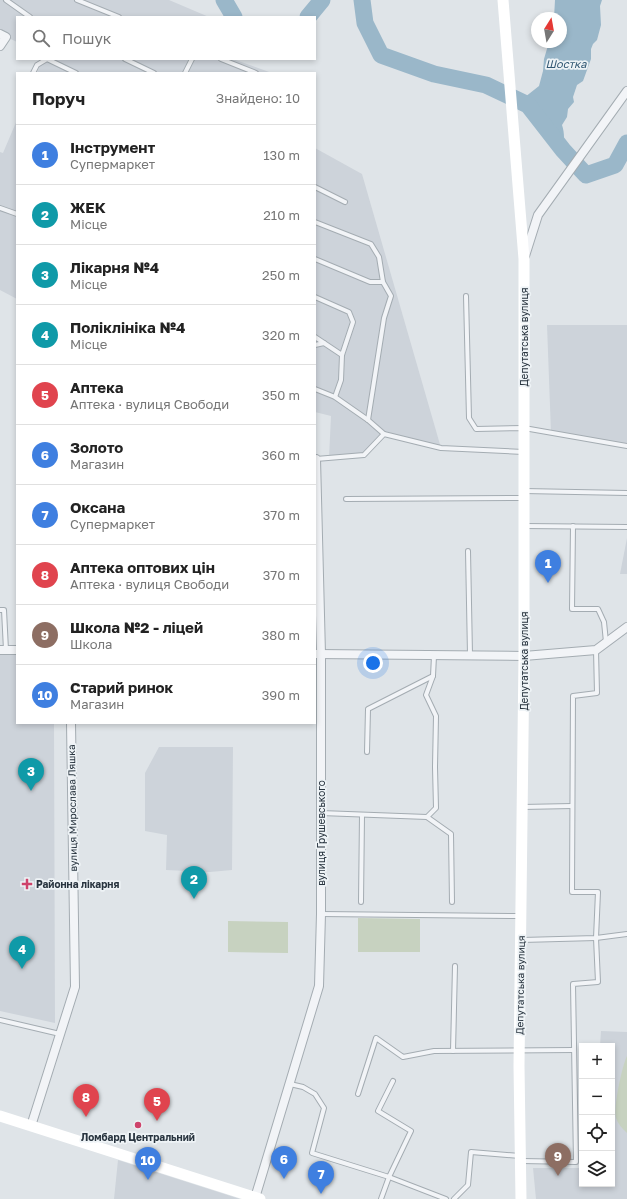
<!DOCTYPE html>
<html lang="uk">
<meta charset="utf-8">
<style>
body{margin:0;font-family:"Golos Text",sans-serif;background:#f6f6f6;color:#222}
.controls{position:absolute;right:12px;bottom:12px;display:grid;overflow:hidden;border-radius:0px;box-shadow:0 2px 6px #0003}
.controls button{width:36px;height:36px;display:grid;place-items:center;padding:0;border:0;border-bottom:1px solid #e0e0e0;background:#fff;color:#222;font:20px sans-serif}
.compass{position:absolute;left:531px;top:12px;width:36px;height:36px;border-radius:50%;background:#fff;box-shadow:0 2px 6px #0003;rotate:11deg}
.you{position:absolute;left:373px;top:663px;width:14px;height:14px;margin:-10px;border:3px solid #fff;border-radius:50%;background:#1a73e8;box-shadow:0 0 0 6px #1a73e833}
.badge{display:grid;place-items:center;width:26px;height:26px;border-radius:50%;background:#ce436b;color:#fff;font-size:13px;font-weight:700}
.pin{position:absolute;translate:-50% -33px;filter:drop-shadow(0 1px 2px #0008)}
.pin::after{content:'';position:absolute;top:21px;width:14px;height:12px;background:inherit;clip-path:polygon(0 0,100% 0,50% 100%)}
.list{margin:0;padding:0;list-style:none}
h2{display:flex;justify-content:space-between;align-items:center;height:52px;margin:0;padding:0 16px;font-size:17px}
h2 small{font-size:13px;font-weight:400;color:#767676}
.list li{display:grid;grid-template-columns:26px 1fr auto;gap:12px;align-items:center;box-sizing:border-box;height:60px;padding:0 16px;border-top:1px solid #e0e0e0}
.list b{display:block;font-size:15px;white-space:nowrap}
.list p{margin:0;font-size:13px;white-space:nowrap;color:#767676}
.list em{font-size:13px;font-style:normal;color:#767676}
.icon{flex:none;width:22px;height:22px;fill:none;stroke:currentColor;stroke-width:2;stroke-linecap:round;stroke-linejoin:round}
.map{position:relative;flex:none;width:627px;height:1199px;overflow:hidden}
.search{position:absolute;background:#fff;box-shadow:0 2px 6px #0003;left:16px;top:16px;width:300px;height:44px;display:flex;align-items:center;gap:10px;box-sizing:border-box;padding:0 14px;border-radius:0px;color:#767676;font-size:15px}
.panel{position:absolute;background:#fff;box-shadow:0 2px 6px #0003;left:16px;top:72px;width:300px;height:652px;border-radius:0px}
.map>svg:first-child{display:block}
</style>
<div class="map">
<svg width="627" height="1199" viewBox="0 0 627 1199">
<rect width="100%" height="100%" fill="#dfe4e8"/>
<g fill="#cdd3da">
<polygon points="0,0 169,0 209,17 17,17 17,42 0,34"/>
<polygon points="42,59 233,59 272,73 37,73"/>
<polygon points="17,120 17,299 0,290 0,152 3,153"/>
<polygon points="315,148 362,174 441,448 384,434 364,455 329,458 331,416 315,412"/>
<polygon points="547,325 627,325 627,446 551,433"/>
<polygon points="627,538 627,574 620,574"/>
<polygon points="0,650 17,650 17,723 54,723 55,1023 0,1011"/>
<polygon points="159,747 233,747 232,870 210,872 166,870 167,835 145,831 145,773"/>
<polygon points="601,1031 627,1032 627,1199 536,1199 533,1168 580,1168 582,1165 582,1184 612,1184 612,1046 600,1046"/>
<polygon points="118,1160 240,1199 114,1199"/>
</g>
<g fill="#c7d2c0">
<polygon points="358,918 420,919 420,952 358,952"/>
<polygon points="228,921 288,922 288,953 228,952"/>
<path d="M627 1056V1133C622 1128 618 1124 616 1118 613 1108 622 1066 627 1056Z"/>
</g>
<path fill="#9ab7c9" d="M555 0H602L600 6 601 25 597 40 593 44 591 49V59L583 81 577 85 573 97 574 102 568 109 567 117 562 125C565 134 564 141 563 150L528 105 520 101 539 86 543 71 544 59 549 42H561V18H554Z"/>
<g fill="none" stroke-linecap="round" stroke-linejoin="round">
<g stroke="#9ab7c9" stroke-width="17">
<polyline points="224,0 234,17"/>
<polyline points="362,0 365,23 381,55 434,74 486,85 528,105 563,150 586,175 615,165 627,143"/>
<polyline points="308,17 322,0"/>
</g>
<g stroke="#a4acb2" stroke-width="6">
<g id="lane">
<polyline points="6,0 30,17"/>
<polyline points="77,0 119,17"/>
<polyline points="47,59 76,73"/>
<polyline points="125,59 154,73"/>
<polyline points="221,59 256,73"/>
<polyline points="33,73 37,65 47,59"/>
<polyline points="185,73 192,59"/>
<polyline points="315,187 345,202"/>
<polyline points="0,208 17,214"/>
<polyline points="315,222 371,244 379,257 383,282 391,296 384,318 368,420"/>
<polyline points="315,259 370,282 383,282"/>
<polyline points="466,296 469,418 476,429 524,428 627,446"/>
<polyline points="315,297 349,312 353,322 342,355 341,380 335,397"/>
<polyline points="315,337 342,355"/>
<polyline points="315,345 324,343"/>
<polyline points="315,389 335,397 368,420 384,434"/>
<polyline points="316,459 364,455 384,434 441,448 523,452"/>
<polyline points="524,491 627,493"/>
<polyline points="346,499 524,498"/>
<polyline points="525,526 627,527"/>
<polyline points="573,526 572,609 598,609 604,622 606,642"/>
<polyline points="468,551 470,655"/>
<polyline points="0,610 4,610 6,650"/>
<polyline points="367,752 368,709 433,676 434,656"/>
<polyline points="522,807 572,806"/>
<polyline points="321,813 427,817 451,834 452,902"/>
<polyline points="427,817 436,808 435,767 436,716 426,695 433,676"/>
<polyline points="361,902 362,815"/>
<polyline points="321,914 520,916"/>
<polyline points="522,940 596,938 627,934"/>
<polyline points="0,1020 60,1034"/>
<polyline points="453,1051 455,966"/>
<polyline points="290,1084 303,1087 315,1094 324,1108 312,1153 389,1177 446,1199"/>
<polyline points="358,1094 376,1038 403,1057 434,1051 574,1050"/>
<polyline points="522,1161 576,1162 573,984 598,982 596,938 598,892 572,892 573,696 597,693 596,650"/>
<polyline points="381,1199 389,1177 411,1131 378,1111 393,1081"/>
<polyline points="454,1199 468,1185 471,1152 520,1156"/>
</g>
</g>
<g stroke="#a4acb2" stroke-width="10">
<g id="street">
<polyline points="0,34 6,37 0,46"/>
<polyline points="525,256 538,215 627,91"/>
<polyline points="0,650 17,650"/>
<polyline points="316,654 524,656 596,650 627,627"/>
<polyline points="31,1126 75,987 71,723"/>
<polyline points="255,1198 319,986 321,914 321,654 316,459 315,459"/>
</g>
</g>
<use href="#lane" stroke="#f2f4f7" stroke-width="4"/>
<use href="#street" stroke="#f2f4f7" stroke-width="8"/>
<g stroke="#fff" stroke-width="11">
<polyline points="503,0 524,259 524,656 519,1066 521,1199"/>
<polyline points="0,1116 260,1199"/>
</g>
</g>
<g fill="#ce436b" stroke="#eef3f6" stroke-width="1.5">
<path d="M25 878h4v4h4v4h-4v4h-4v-4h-4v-4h4z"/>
<circle cx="138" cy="1125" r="4"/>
</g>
<g text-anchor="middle" stroke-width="3.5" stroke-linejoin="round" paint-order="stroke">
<g font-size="10" fill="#28343f" stroke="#eef3f6">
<text transform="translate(524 337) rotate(-90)" y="4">Депутатська вулиця</text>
<text transform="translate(524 661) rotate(-90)" y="4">Депутатська вулиця</text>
<text transform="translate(72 808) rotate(-91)" y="4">вулиця Мирослава Ляшка</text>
<text transform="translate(321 833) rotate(-90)" y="4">вулиця Грушевського</text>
<text transform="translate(520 985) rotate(-89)" y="4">Депутатська вулиця</text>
</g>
<g font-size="10" font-weight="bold" fill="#28343f" stroke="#eef3f6" text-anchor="start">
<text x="36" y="888">Районна лікарня</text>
<text x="138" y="1141" text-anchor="middle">Ломбард Центральний</text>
</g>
<g font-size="11" font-style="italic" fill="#325873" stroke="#eef3f6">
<text x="566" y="68">Шостка</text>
</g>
</g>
</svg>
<div class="controls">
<button>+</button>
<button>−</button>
<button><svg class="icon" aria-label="locate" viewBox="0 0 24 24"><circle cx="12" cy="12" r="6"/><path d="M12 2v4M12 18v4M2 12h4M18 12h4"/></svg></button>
<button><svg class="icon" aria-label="layers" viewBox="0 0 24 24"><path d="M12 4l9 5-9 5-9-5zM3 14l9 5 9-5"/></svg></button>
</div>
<svg class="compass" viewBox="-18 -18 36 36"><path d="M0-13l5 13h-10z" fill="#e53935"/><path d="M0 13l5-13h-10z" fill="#767676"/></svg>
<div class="you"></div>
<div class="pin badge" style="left:548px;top:583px;background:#3f7fe0">1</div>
<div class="pin badge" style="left:194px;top:899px;background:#0f9aa8">2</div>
<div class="pin badge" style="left:31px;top:791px;background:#0f9aa8">3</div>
<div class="pin badge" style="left:22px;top:969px;background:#0f9aa8">4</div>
<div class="pin badge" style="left:157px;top:1121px;background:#e0444e">5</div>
<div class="pin badge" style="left:284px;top:1179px;background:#3f7fe0">6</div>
<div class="pin badge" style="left:321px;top:1194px;background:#3f7fe0">7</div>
<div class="pin badge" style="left:86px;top:1117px;background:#e0444e">8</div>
<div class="pin badge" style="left:558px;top:1176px;background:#8d6e63">9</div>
<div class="pin badge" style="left:148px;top:1180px;background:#3f7fe0">10</div>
<div class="search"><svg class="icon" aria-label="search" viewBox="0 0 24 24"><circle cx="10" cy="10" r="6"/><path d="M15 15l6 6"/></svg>Пошук</div>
<section class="panel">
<h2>Поруч<small>Знайдено: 10</small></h2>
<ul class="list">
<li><span class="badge" style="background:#3f7fe0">1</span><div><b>Інструмент</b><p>Супермаркет</p></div><em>130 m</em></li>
<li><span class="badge" style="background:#0f9aa8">2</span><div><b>ЖЕК</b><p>Місце</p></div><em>210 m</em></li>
<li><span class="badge" style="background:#0f9aa8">3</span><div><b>Лікарня №4</b><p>Місце</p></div><em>250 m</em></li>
<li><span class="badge" style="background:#0f9aa8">4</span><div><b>Поліклініка №4</b><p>Місце</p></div><em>320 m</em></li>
<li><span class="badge" style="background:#e0444e">5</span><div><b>Аптека</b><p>Аптека · вулиця Свободи</p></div><em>350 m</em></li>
<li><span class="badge" style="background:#3f7fe0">6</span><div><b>Золото</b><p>Магазин</p></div><em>360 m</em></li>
<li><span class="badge" style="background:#3f7fe0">7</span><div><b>Оксана</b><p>Супермаркет</p></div><em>370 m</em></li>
<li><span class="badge" style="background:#e0444e">8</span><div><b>Аптека оптових цін</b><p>Аптека · вулиця Свободи</p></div><em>370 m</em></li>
<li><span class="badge" style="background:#8d6e63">9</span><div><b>Школа №2 - ліцей</b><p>Школа</p></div><em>380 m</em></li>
<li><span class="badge" style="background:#3f7fe0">10</span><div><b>Старий ринок</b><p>Магазин</p></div><em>390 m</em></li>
</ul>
</section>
</div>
